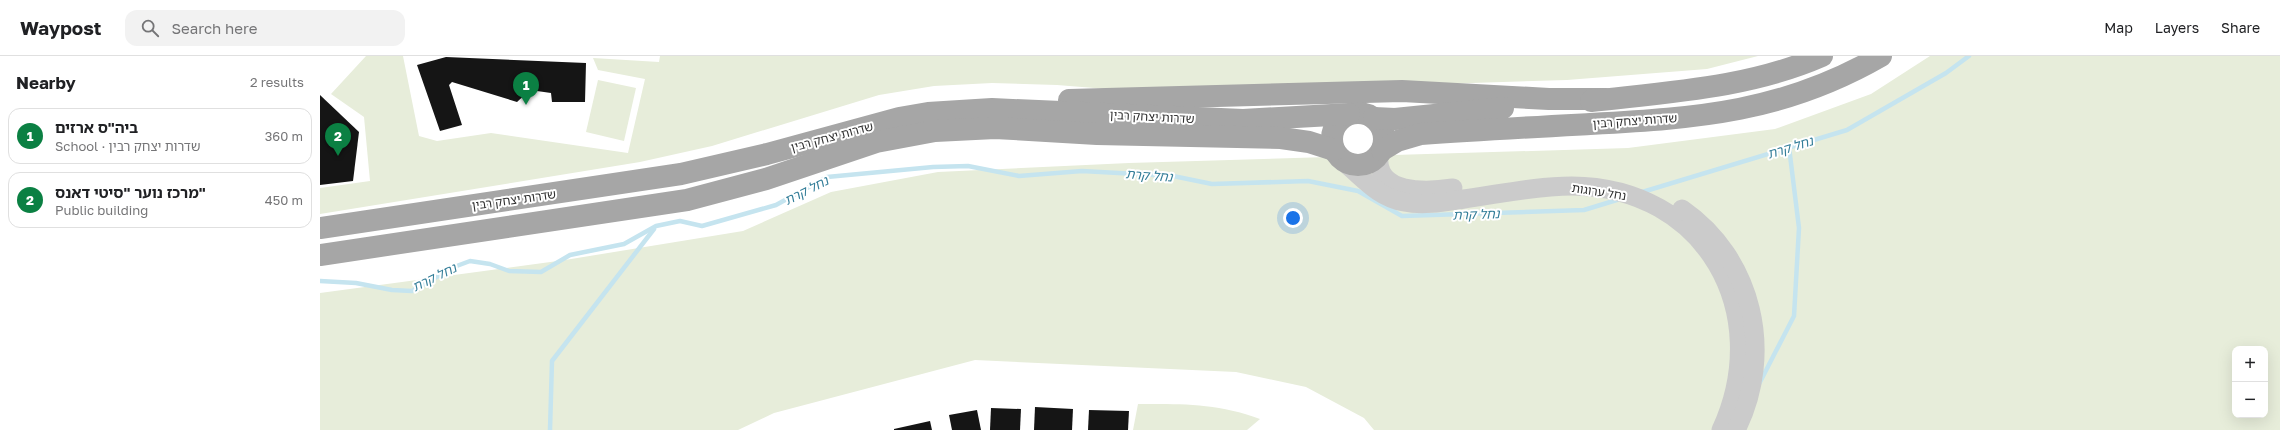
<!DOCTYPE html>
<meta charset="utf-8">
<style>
body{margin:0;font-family:"Golos Text","Noto Sans Hebrew",sans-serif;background:#f2f2f2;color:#202124}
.controls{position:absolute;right:12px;bottom:12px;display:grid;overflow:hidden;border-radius:8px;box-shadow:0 4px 16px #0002}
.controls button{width:36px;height:36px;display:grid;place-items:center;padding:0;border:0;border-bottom:1px solid #e0e0e0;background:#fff;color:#202124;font:20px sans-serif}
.you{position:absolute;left:973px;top:162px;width:14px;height:14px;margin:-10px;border:3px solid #fff;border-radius:50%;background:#1a73e8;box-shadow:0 0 0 6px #1a73e833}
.badge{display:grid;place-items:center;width:26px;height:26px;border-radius:50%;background:#0b8043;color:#fff;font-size:13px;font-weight:700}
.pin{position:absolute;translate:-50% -33px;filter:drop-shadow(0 1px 2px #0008)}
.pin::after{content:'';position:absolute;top:21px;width:14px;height:12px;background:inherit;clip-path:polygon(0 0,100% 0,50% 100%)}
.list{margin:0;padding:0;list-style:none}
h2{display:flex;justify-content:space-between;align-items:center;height:52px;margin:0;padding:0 16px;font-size:17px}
h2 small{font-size:13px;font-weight:400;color:#757577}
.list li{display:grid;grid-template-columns:26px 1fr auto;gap:12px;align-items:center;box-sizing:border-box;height:56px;margin:0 8px 8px;padding:0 8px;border:1px solid #e0e0e0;border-radius:12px}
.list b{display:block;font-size:15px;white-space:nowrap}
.list p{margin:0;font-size:13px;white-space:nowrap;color:#757577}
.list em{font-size:13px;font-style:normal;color:#757577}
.icon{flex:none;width:22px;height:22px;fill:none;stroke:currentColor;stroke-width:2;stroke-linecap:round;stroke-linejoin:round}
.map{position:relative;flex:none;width:1960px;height:374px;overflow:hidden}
header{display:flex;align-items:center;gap:24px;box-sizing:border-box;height:56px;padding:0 20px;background:#fff;border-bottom:1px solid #e0e0e0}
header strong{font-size:19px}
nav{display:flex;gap:22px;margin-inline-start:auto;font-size:14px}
.search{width:280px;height:36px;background:#f2f2f2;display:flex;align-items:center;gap:10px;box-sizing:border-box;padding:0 14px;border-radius:12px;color:#757577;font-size:15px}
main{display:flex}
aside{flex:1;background:#fff}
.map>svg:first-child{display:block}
</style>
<header>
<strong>Waypost</strong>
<div class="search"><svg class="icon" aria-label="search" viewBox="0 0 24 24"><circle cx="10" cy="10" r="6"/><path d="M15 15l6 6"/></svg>Search here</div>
<nav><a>Map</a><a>Layers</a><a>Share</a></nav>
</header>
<main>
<aside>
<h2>Nearby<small>2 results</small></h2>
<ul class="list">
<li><span class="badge">1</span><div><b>ביה&quot;ס ארזים</b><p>School · שדרות יצחק רבין</p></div><em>360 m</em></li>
<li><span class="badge">2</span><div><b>מרכז נוער &quot;סיטי דאנס&quot;</b><p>Public building</p></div><em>450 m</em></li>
</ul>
</aside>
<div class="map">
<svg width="1960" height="374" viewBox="0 0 1960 374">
<rect width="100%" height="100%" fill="#fff"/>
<g fill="#e7edda" fill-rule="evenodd">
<polygon points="46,0 83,0 99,80 117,85 171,77 308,97 325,23 278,14 273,2 339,6 340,0 1438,0 1387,13 1247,24 899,35 812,35 737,29 672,27 614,30 559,39 392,90 320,106 0,158 0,132 50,125 44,61 11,38"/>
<path d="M1610 0H1960V374H1054L1044 362 986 331 916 316 655 304 454 357 418 374H0V237L245 204 423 175 511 136 618 116 809 107 1308 92 1455 73 1551 38ZM1915 293H1945V359H1915Z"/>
<polygon points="278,24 316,32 304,85 266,76"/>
<path d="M818 348C862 348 897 347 940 363L927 374H813Z"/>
</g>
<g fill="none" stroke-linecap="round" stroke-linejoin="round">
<g stroke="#c5e4ef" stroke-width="4.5">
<polyline points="1319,137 1527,74 1626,17 1649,0"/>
<polyline points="0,225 36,227 72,234 92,235 134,211 150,205 170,208 189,215 221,216 250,199 304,188 336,170 360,165 382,170 456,149 507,121 613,111 648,110 699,120 762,115 853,120 892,128 988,125 1038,135 1082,160 1264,154 1300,143"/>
<polyline points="1439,328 1474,260 1479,172 1469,91"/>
<polyline points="230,374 232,305 334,173"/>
</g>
</g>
<g fill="#151515">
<polygon points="126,1 266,7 265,46 232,46 231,37 210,34 197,46 132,26 129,29 142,69 120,75 97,9"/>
<polygon points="0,39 39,76 33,125 0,129"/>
<polygon points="715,351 753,353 752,374 714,374"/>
<polygon points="671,352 701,353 700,374 670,374"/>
<polygon points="657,354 661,374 632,374 629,359"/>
<polygon points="769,354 809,355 808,374 768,374"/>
<polygon points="610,365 612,374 574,374 574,373"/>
</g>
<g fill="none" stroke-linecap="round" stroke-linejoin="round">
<g stroke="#cbcbcb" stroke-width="19">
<path d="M1059 98C1054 139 1107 136 1133 132"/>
<path d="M1025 107C1044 123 1058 141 1084 146 1104 150 1124 146 1144 143 1180 138 1216 130 1252 130 1386 131 1455 257 1401 374"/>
<path d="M1362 153C1433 202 1455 297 1416 374"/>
</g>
<g stroke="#a6a6a6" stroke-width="22">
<polyline points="749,44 1082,35 1229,43 1286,43"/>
<path d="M1271 45C1350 36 1429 32 1502 0"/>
<circle cx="1038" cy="83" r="26"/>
<polyline points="1054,62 1075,63 1183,52"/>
<path d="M1062 94 1077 85 1101 78C1157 74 1214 71 1270 68 1379 62 1464 56 1561 0"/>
<polyline points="0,172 361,118 447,98 579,62 608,57 672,53 923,64 1029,58"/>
<polyline points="0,199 367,144 446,123 556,86 615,75 675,72 777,78 961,82 989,86 1014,94"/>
</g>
</g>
<g text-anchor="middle" stroke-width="4" stroke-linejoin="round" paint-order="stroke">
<g font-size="12" fill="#2e2e2e" stroke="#fff">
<text transform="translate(832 61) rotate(3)" y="4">שדרות יצחק רבין</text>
<text transform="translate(1315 65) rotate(-4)" y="4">שדרות יצחק רבין</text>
<text transform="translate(512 81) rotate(-15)" y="4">שדרות יצחק רבין</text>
<text transform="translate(1279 136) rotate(9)" y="4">נחל ערוגות</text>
<text transform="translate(194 144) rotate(-8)" y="4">שדרות יצחק רבין</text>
</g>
<g font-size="13" font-style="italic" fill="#347e99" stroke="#fff">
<text transform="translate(1470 91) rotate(-17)" y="5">נחל קרת</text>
<text transform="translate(829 119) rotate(4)" y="5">נחל קרת</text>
<text transform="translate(486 134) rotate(-27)" y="5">נחל קרת</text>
<text transform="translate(1156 158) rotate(-2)" y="5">נחל קרת</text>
<text transform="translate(114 221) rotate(-26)" y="5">נחל קרת</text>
</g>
</g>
</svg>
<div class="controls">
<button>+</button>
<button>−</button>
</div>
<div class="you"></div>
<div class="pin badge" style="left:206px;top:49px">1</div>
<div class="pin badge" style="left:18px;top:100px">2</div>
</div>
</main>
